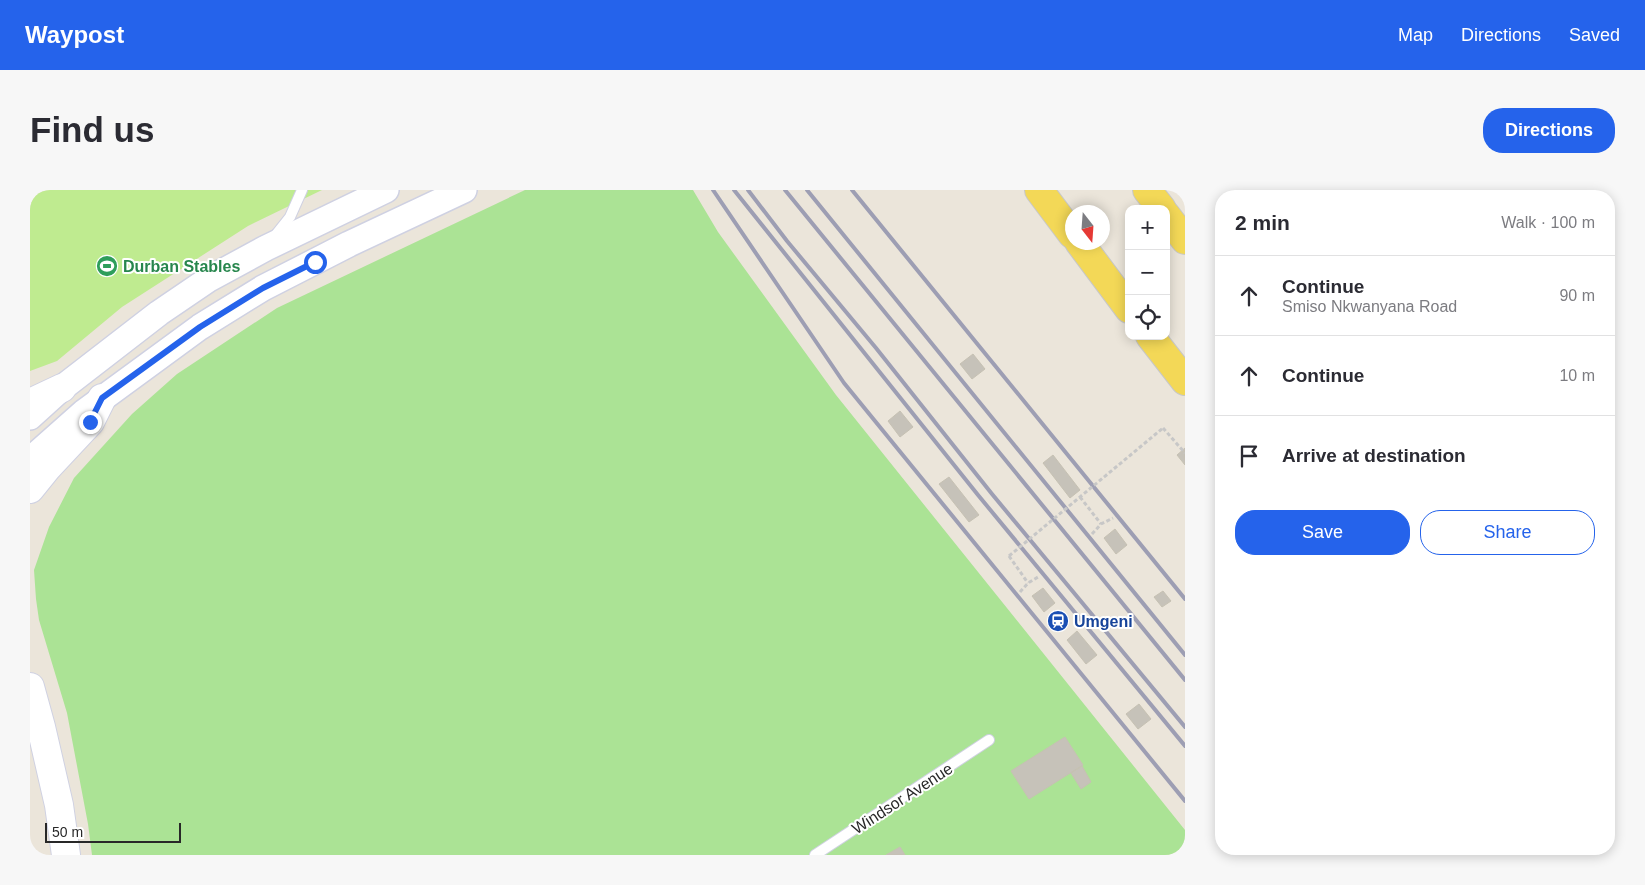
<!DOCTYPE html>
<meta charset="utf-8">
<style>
body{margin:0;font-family:Arial,sans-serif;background:#f7f7f7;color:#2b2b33}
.controls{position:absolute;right:15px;top:15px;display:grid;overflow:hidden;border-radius:10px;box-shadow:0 2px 12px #0003}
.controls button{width:45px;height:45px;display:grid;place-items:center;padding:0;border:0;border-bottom:1px solid #e1e1e2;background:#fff;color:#2b2b33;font:25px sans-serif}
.compass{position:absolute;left:1035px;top:15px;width:45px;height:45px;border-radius:50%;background:#fff;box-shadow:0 2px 12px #0003;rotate:163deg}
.scale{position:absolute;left:15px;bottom:12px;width:136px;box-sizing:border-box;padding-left:5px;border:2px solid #282828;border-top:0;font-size:14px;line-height:18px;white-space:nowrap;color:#282828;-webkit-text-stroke:4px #fff;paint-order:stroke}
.stop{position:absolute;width:15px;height:15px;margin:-11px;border:4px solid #2563eb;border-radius:50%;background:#fff}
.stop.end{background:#2563eb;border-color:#fff;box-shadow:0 1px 5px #0008}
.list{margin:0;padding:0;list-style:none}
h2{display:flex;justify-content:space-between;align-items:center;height:65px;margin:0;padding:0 20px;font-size:21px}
h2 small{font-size:16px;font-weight:400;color:#7c7c81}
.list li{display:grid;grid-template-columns:32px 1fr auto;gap:15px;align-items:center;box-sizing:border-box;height:80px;padding:0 20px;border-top:1px solid #e1e1e2}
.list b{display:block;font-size:19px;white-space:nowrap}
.list p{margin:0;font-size:16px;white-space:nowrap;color:#7c7c81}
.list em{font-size:16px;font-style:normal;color:#7c7c81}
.actions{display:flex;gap:10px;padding:15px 20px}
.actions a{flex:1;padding:11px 0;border:1px solid #2563eb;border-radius:20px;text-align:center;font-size:18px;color:#2563eb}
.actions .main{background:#2563eb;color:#fff}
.icon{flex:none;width:28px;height:28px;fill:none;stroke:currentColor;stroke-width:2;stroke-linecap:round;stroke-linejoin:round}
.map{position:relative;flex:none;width:1155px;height:665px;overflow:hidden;border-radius:20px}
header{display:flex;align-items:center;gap:30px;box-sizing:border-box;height:70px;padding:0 25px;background:#2563eb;color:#fff}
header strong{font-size:24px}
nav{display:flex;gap:28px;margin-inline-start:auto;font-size:18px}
.intro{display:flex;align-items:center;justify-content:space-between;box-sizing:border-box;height:120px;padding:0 30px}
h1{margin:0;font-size:35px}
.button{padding:12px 22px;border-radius:20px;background:#2563eb;color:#fff;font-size:18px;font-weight:700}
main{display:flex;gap:30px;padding:0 30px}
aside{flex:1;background:#fff;border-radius:20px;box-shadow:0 2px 12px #0003}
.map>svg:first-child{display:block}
</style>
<header>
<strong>Waypost</strong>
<nav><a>Map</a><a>Directions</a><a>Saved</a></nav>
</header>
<div class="intro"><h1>Find us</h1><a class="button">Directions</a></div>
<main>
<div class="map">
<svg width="1155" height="665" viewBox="0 0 1155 665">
<rect width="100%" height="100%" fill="#ebe5da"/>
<polygon fill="#abe395" points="495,0 663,0 688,42 806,205 1155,640 1155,665 62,665 58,634 37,523 9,430 6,409 4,380 19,337 44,288 102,224 147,184 247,118"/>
<polygon fill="#bfeb90" points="0,0 292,0 218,36 92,117 27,171 0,181"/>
<g fill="#c6c2b9" stroke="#c6c1b3">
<polygon points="943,164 955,179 942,189 930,174"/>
<polygon points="870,221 883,237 870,247 858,231"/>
<polygon points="1155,258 1155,275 1147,265"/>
<polygon points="1023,265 1050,300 1040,308 1013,273"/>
<polygon points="919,287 949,325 939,332 909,294"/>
<polygon points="1085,339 1097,355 1086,364 1074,348"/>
<polygon points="1013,398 1025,413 1014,422 1002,406"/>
<polygon points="1133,401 1141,411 1132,417 1124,407"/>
<polygon points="1047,441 1067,465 1056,474 1037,450"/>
<polygon points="1109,514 1121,529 1108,539 1096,524"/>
<polygon points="1035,547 1053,575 999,609 981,581"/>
<polygon points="1052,576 1061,592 1051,599 1041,583"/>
<polygon points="870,657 875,665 856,665"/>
</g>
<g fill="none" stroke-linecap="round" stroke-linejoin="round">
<g stroke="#cfd1e2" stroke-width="12">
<g id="service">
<polyline points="244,47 260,27 272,0"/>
<polyline points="785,665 959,550"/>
</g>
</g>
<g stroke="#cfd1e2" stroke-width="28">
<g id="tertiary">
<polyline points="0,227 32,198 129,123 179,89 236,58 356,0"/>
<polyline points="0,270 54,222 170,137 233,98 319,54 434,0"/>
</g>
</g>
<g stroke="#cfd1e2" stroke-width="30">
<g id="secondary">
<polyline points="0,213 32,198"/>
<polyline points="0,299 17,278 60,232 72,208"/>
<polyline points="0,497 11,537 29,615 36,665"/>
</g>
</g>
<g stroke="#c7c7c7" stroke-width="30">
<g id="primary">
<polyline points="1009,0 1042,44"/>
<polyline points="1117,0 1132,19"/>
<polyline points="1136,25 1155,50"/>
<polyline points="1049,52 1099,119"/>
<polyline points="1120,146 1155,191"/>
</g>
</g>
<g stroke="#c7c7c7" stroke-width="3" stroke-dasharray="4 2.5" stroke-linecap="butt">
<polyline points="1133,238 1155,263"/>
<polyline points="1050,307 1071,334"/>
<polyline points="1062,344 1071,334 1083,328"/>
<polyline points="979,366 998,393"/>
<polyline points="990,402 998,393 1008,387"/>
</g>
<use href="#service" stroke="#fff" stroke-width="10"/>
<use href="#tertiary" stroke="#fff" stroke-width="25"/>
<use href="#secondary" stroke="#fff" stroke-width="28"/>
<use href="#primary" stroke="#f3d857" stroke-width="28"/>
<g stroke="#9d9eb3" stroke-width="4">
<polyline points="683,0 814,193 1155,611"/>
<polyline points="704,0 948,305 1155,556"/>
<polyline points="718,0 757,51 846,158 962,304 1155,537"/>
<polyline points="755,0 1155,490"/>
<polyline points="777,0 1155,465"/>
<polyline points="822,0 1155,409"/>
</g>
<polyline stroke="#c7c7c7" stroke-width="3" stroke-dasharray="4 2.5" stroke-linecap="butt" points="979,366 1133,238"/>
</g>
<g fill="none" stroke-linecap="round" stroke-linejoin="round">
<polyline stroke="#2563eb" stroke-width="6" points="60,232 72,208 170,137 233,98 285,72"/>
</g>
<defs>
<g id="stadium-disc" transform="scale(1.125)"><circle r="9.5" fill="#2e9e5b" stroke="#fff"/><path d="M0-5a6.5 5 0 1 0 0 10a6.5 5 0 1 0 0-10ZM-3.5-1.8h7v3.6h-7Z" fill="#fff"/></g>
<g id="station-disc" transform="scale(1.125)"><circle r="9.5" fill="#1a4fb4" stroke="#fff"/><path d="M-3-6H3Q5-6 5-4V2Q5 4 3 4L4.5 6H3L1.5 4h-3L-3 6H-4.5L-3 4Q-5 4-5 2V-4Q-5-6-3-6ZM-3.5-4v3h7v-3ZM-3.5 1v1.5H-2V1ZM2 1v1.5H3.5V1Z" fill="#fff"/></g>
</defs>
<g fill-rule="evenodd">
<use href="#stadium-disc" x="77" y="76"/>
<use href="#station-disc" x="1028" y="431"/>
</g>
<g text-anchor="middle" stroke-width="4" stroke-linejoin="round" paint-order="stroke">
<g font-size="16" font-weight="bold" fill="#27864d" stroke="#fff" text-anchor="start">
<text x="93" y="82">Durban Stables</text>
</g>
<g font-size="16" font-weight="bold" fill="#164399" stroke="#fff" text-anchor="start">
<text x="1044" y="437">Umgeni</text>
</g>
<g font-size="16" fill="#282828" stroke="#fff">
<text transform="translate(872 608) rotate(-33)" y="6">Windsor Avenue</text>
</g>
</g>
</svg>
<div class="controls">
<button>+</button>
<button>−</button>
<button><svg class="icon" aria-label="locate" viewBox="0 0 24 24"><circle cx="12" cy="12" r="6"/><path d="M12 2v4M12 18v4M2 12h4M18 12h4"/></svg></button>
</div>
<svg class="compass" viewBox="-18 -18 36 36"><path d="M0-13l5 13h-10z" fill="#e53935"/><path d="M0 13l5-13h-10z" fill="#7c7c81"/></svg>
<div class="scale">50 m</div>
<div class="stop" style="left:285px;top:72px"></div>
<div class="stop end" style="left:60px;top:232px"></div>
</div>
<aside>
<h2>2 min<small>Walk · 100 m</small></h2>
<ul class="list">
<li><svg class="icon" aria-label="ahead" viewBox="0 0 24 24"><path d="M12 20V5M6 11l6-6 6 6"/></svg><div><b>Continue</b><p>Smiso Nkwanyana Road</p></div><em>90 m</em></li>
<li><svg class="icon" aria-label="ahead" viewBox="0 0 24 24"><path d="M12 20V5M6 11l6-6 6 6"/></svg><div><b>Continue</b></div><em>10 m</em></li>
<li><svg class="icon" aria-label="arrive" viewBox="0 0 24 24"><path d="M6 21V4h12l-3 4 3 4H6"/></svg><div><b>Arrive at destination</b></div></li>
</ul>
<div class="actions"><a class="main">Save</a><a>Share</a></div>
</aside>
</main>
